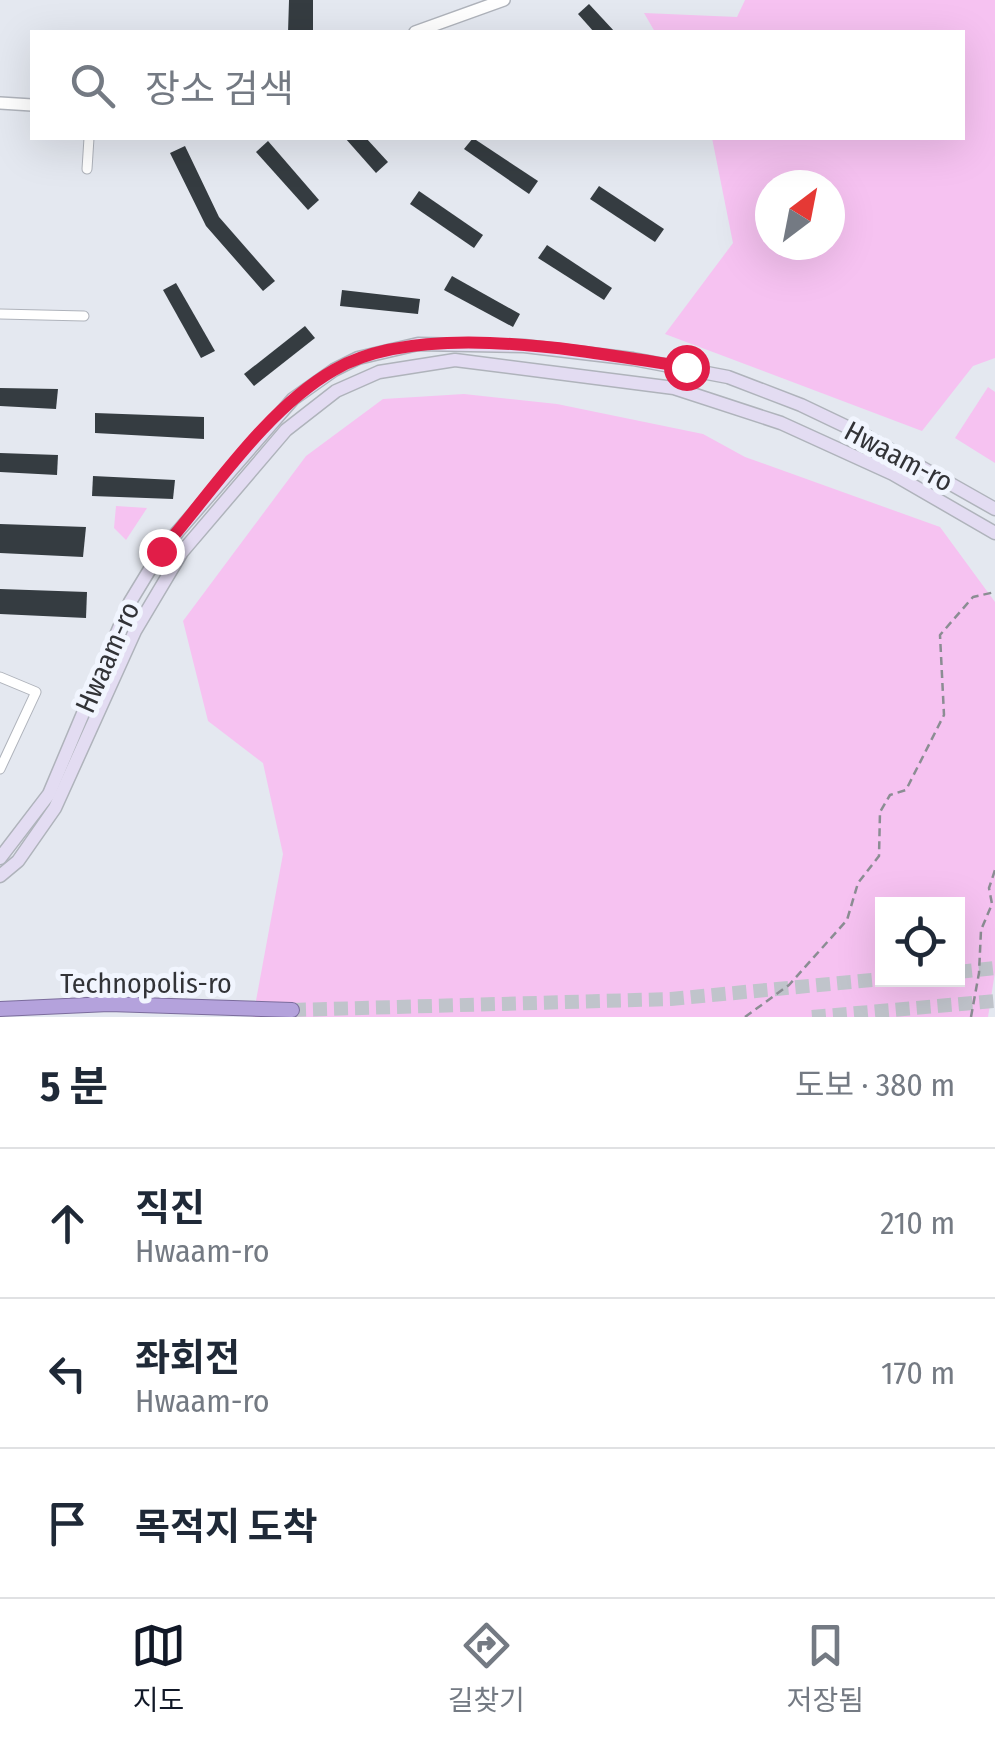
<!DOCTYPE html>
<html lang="ko">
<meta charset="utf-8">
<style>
body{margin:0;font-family:"Fira Sans Condensed","Noto Sans KR",sans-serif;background:#f2f2f3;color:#1f2937}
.controls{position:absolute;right:30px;bottom:30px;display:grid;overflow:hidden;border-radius:0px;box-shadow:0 10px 40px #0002}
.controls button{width:90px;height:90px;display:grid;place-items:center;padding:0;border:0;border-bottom:2px solid #e0e1e3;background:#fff;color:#1f2937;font:50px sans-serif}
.compass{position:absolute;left:755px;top:170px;width:90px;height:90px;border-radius:50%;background:#fff;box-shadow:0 10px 40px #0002;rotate:32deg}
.stop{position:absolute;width:30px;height:30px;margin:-22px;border:8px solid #e11d48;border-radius:50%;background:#fff}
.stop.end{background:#e11d48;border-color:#fff;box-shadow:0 2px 10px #0008}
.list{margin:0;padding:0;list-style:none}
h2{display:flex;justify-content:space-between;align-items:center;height:130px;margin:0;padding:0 40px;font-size:42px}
h2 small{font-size:32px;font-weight:400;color:#747a83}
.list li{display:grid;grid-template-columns:65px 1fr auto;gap:30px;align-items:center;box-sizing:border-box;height:150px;padding:0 40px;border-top:2px solid #e0e1e3}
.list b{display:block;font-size:38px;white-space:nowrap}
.list p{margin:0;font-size:32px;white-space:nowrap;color:#747a83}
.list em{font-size:32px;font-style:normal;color:#747a83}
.icon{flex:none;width:55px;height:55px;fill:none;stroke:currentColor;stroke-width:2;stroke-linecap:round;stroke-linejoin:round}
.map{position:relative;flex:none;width:995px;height:1017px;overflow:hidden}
.search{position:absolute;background:#fff;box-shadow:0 10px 40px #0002;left:30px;right:30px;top:30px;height:110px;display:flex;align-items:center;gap:25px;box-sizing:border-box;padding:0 35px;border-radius:0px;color:#747a83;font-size:38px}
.sheet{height:580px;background:#fff}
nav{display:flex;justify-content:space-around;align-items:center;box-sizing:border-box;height:140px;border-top:2px solid #e0e1e3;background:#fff;font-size:28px;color:#747a83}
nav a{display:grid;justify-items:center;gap:5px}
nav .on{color:#111827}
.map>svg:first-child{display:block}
</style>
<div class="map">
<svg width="995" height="1017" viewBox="0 0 995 1017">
<rect width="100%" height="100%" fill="#e4e8f0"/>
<g fill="#f6c2f1" fill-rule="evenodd">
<path d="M745 0H995V358L973 366 922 431 665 334 733 243 712 138H962V32H655L644 13 737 17ZM830 185V245H770V185Z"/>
<polygon points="988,387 995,392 995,463 955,438"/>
<path d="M464 394 557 404 703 434 745 457 940 527 995 602V972L988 1017H253L283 854 263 763 208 721 183 621 306 456 383 399ZM882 904H958V979H882Z"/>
<polygon points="116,506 147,508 126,540 114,528"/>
</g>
<g fill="#353c41">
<polygon points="289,0 313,0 313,32 288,32"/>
<polygon points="589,4 615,32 594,32 578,14"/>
<polygon points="345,138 366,138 388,162 376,173"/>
<polygon points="473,138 538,181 529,194 464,149"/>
<polygon points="268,141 319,200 308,210 256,152"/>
<polygon points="185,146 219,217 275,281 263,291 206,226 170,153"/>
<polygon points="599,186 664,229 655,242 590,199"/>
<polygon points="419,191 483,235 474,248 410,204"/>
<polygon points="547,245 612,288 604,300 538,258"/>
<polygon points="452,276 520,314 513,327 444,290"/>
<polygon points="176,283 215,351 201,358 163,290"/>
<polygon points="342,290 420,299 418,314 340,306"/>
<polygon points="305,326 315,338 254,386 244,374"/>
<polygon points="0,388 58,389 56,409 0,406"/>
<polygon points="95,413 204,417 204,439 95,433"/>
<polygon points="0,453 58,455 57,475 0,472"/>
<polygon points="93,476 175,480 173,499 92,496"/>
<polygon points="0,524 86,527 83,557 0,553"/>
<polygon points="0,589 87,592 86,618 0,614"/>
</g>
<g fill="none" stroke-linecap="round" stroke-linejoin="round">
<g stroke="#c0c4cb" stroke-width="14" stroke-dasharray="14 7" stroke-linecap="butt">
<polyline points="958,972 995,968"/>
<polyline points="292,1010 671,999 882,979"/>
<polyline points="812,1017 995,1001"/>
</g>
<g stroke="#afb3bb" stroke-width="11">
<g id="minor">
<polyline points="87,169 89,138"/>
<polyline points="0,314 84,316"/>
<polyline points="0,677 36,692 0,769"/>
</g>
</g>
<g stroke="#afb3bb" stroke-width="14">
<g id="tertiary">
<polyline points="415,32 504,0"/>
<polyline points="0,103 32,105"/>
</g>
</g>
<g stroke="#afb3bb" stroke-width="15">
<g id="secondary">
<polyline points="0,858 49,794 130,602 161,551 293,399 334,370 358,358 418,344 524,346 633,359 728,377 801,405 866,436 995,509"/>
<polyline points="0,876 18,861 55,808 135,631 182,552 286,430 336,391 379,372 455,360 674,388 781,423 893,474 995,533"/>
</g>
</g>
<g stroke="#7b6c9c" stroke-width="16">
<polyline id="trunk" points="0,1009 109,1004 292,1010"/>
</g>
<g stroke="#8b8d93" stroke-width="2.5" stroke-dasharray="8 5" stroke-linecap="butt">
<polyline points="745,1017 789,985 847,920 858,883 879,856 880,812 890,795 906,790 944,715 940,635 973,597 995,592"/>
<polyline points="971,1017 979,973 981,930 992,904 989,888 995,870"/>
</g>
<use href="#minor" stroke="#fff" stroke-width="9"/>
<use href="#tertiary" stroke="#fff" stroke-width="11"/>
<use href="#secondary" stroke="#e3dcf2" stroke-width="12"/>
<use href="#trunk" stroke="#b4a2dc" stroke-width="14"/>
</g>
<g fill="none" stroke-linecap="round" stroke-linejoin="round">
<path stroke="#e11d48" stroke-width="12" d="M161 551C212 492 266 409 334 370 421 319 589 352 686 367"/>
</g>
<g text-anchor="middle" stroke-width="10" stroke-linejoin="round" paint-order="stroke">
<g font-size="28" fill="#323337" stroke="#f1f5fe">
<text transform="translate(899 456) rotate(28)" y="10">Hwaam-ro</text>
<text transform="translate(107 657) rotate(-66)" y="10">Hwaam-ro</text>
<text x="146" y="993">Technopolis-ro</text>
</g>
</g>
</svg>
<div class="controls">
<button><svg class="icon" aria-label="locate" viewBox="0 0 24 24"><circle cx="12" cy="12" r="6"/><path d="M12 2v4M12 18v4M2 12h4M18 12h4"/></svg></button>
</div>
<svg class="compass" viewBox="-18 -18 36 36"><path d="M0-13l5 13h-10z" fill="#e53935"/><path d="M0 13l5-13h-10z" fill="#747a83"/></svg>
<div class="stop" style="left:686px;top:367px"></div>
<div class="stop end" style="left:161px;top:551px"></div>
<div class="search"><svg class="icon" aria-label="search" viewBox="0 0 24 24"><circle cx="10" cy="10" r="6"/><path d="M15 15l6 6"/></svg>장소 검색</div>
</div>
<section class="sheet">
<h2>5 분<small>도보 · 380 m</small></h2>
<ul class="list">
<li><svg class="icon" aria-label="ahead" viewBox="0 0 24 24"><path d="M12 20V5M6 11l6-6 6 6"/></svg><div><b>직진</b><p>Hwaam-ro</p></div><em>210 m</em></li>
<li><svg class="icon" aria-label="left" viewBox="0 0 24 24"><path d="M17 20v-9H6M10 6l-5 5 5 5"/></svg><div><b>좌회전</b><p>Hwaam-ro</p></div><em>170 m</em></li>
<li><svg class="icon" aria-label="arrive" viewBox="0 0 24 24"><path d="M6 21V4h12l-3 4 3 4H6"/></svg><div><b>목적지 도착</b></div></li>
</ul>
</section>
<nav>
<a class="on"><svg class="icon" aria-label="map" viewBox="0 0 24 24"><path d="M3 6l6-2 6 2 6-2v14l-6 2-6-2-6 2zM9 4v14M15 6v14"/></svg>지도</a>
<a><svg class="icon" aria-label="directions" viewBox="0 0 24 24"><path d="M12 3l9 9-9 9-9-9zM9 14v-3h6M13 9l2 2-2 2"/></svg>길찾기</a>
<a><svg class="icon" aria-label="saved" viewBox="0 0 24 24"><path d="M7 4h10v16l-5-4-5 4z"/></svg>저장됨</a>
</nav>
